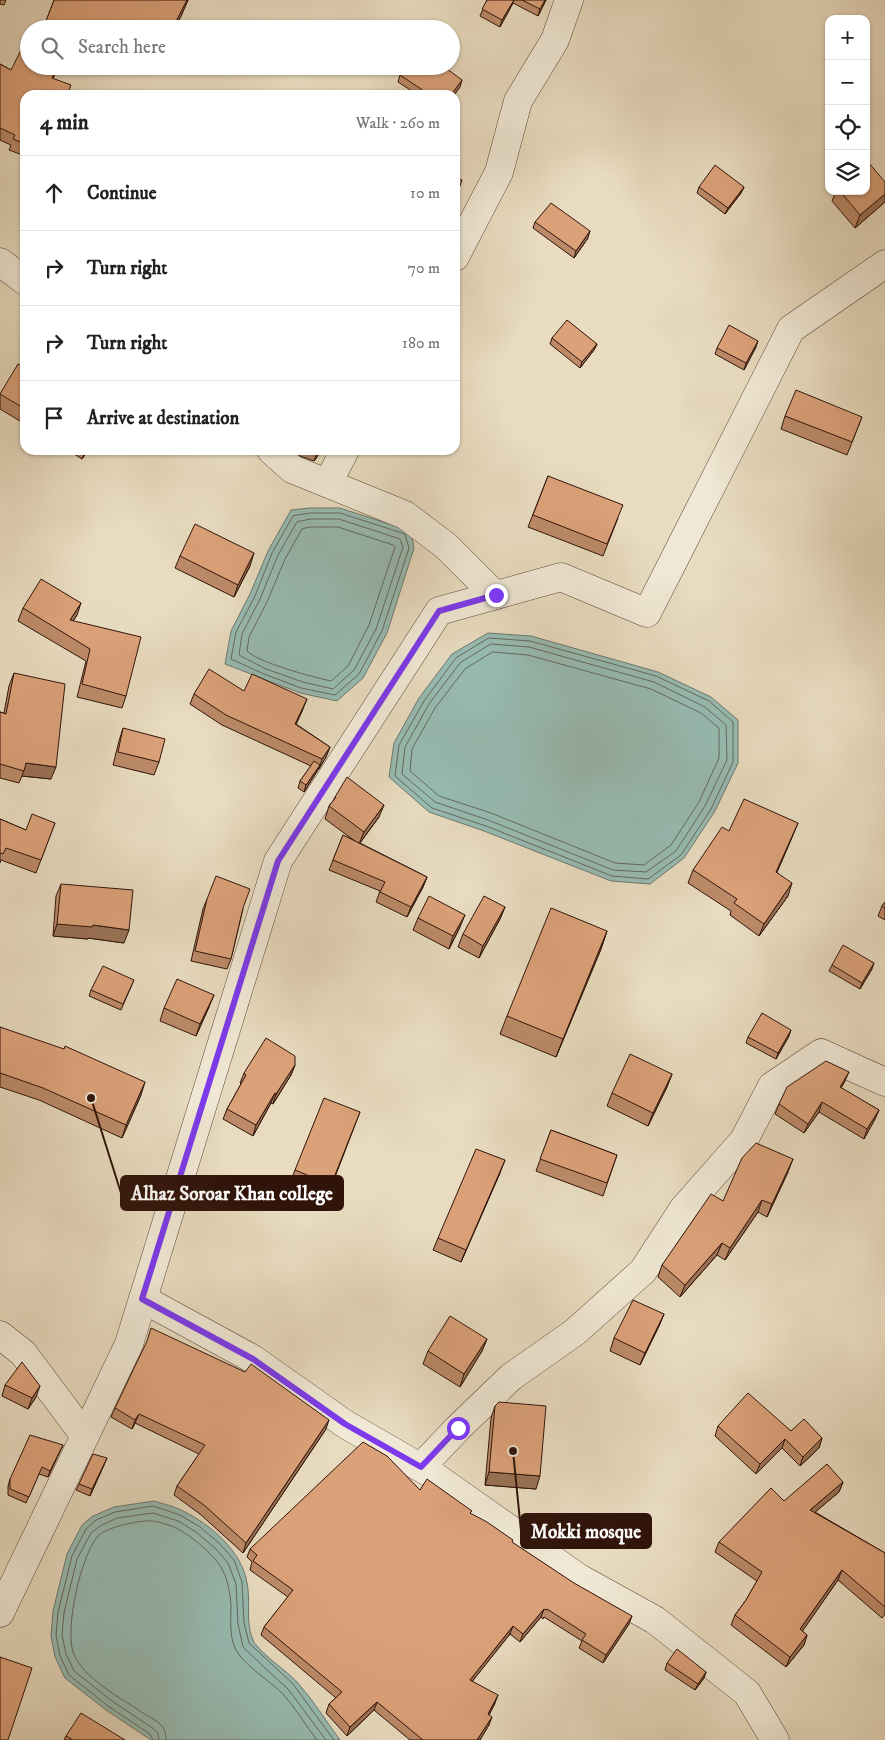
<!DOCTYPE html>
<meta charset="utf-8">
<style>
body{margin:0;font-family:"IM FELL DW Pica",serif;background:#f6f6f6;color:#222}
.controls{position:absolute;right:15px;top:15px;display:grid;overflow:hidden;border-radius:10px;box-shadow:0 1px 4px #0004}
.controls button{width:45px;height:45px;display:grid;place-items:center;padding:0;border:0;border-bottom:1px solid #e0e0e0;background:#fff;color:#222;font:25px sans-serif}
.stop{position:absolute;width:15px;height:15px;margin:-11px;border:4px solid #7c3aed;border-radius:50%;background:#fff}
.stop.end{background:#7c3aed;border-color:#fff;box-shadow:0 1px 5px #0008}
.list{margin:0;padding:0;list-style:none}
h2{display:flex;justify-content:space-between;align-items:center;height:65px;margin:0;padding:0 20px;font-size:21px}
h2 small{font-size:16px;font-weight:400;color:#767676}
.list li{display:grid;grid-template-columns:32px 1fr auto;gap:15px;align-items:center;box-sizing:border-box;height:75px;padding:0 20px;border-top:1px solid #e0e0e0}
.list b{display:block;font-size:19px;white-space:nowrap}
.list em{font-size:16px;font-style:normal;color:#767676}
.icon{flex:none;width:28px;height:28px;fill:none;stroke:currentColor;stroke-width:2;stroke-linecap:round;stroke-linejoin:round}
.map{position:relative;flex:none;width:885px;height:1740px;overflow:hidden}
.search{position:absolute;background:#fff;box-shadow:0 1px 4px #0004;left:20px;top:20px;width:440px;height:55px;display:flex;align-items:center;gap:12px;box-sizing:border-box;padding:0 18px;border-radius:28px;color:#767676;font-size:19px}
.panel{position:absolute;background:#fff;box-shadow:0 1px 4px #0004;left:20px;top:90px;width:440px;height:365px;border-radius:15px}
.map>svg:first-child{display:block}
</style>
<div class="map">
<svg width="885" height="1740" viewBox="0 0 885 1740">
<rect width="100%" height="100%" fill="#e8dbbf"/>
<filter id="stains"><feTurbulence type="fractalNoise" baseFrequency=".004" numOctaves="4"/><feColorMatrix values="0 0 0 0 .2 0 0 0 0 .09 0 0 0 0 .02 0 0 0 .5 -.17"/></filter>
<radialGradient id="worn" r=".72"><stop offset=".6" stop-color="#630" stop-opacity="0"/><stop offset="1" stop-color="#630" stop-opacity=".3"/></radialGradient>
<g fill="#97bbb2" stroke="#6e786f">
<polygon points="310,508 340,508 411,531 414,548 387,633 363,678 337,701 300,693 225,664 231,631 250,594 268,551 291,510"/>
<polygon points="488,633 531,636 658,672 711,697 738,720 738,763 715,811 684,858 650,884 611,881 484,831 429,812 389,777 394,743 419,698 452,654"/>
<path d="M154 1501C163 1504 174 1506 183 1511 210 1524 242 1551 247 1583 251 1601 245 1623 253 1640 257 1651 287 1671 297 1682 313 1700 326 1721 340 1740H151L106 1710 65 1678 55 1657 51 1636 53 1611 67 1554 82 1525 93 1516 114 1507Z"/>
</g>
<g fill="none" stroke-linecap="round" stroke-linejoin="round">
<g stroke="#64685e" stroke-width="1">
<polygon points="311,513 340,513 405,534 409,548 382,631 359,674 335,695 301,688 264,674 231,659 236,632 255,596 272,553 293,516"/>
<polygon points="311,519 339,519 400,539 403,547 376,629 354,670 333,689 303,682 266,669 239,655 242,634 260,599 278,555 297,522"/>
<path d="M311 527H338L393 545 395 547 369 625 348 666 331 681C312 677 260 663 247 651L249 637 267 602 285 559 302 529Z"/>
<polygon points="489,638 530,641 656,676 709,701 733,722 733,762 711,809 681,855 648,879 612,876 486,826 432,808 395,776 399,745 424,701 456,658"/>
<polygon points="491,644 529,647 654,682 705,707 726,725 727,760 705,806 676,851 646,872 613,870 488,820 435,802 402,774 405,747 429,704 460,663"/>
<polygon points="493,652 528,655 651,689 701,713 719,728 719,758 699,802 671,845 644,865 615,863 491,813 439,796 410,771 412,749 435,708 465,669"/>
<polyline points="153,1740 150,1734 108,1706 69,1675 60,1656 56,1635 58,1612 72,1556 86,1529 96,1520 115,1512 153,1506 180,1515 200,1527 219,1543 234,1560 242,1582 244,1623 249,1643 293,1684 334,1740"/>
<polyline points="159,1740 158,1733 154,1729 112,1701 74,1671 66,1654 62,1635 64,1613 77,1559 91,1533 100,1526 117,1518 153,1513 178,1521 196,1532 215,1548 228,1563 236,1584 238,1624 243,1647 267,1670 288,1689 326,1740"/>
<path d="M166 1740C166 1735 165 1730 162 1726 157 1720 149 1717 143 1713 121 1698 82 1678 73 1652 65 1627 81 1555 98 1536 107 1527 139 1520 152 1521 158 1521 168 1525 174 1527 189 1534 214 1554 222 1569 228 1580 230 1593 231 1605 231 1620 229 1637 236 1650 245 1666 270 1681 283 1694 296 1708 305 1725 317 1740"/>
</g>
<g stroke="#5e4637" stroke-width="29">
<g id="minor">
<polyline points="455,257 499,172 518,101 555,40 569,0"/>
<polyline points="0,262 25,281"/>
<polyline points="271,450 292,469 405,515 446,546 495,595"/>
<polyline points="328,483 345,450"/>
<polyline points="143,1299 253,1359 345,1424 430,1473 579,1578 655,1620 747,1693 775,1740"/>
<polyline points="0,1335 23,1353 85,1436"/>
<polyline points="421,1467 458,1428 511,1377 575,1332 643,1271 684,1208 744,1140 772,1086 821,1053 885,1082"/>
<polyline points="0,1613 129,1344 278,861 439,611 561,577 647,613 791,329 885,264"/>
</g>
</g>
<use href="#minor" stroke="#f0e8d5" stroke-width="28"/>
</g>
<g fill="#bc8a68" stroke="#30140a">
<polygon points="0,0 6,0 4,5 0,4"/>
<polygon points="54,0 188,0 181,16 174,29 43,29"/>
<polygon points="487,0 546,0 538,16 513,3 500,27 480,16"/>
<polygon points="0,64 11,70 29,66 59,66 53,78 25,95 25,156 9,150 11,145 0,140"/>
<polygon points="400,75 460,87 454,95 418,95 398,82"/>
<polygon points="885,182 885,202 855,228 832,201 836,191 840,191"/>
<polygon points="699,187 744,187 741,193 725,214 697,193"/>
<polygon points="535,222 588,238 574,258 533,228"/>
<polygon points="552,338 597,344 594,350 580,368 550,344"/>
<polygon points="756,347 744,370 715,354 717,348"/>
<polygon points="25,368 25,424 0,409 0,394"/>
<polygon points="785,416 862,417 847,455 781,429"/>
<polygon points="68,450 88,450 82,459"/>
<polygon points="294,450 322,450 314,461 300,456"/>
<polygon points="548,476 618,518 603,556 528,527"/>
<polygon points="180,556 250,566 234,597 175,568"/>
<polygon points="23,608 77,615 73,621 126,696 122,708 77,697 86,661 18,621"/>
<polygon points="14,673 51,779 22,776 19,783 0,778 0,712 4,713 9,686"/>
<polygon points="244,691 303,709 296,724 330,747 326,757 304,792 298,788 300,781 311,766 222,725 190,704 194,694"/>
<polygon points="123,728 159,762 154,775 113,765 119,741"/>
<polygon points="335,797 379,817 360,843 427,877 423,887 407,917 376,902 380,891 329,870 343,835 355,841 325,819 329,806 333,801"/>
<polygon points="0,819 26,830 55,823 36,873 1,860 0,863"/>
<polygon points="729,831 793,835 777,872 788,896 759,936 730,915 731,911 688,883 693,870"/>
<polygon points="61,884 124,943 88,938 88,939 53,936 56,896"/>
<polygon points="207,899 243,909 231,959 227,969 191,961 203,909"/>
<polygon points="885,902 885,920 878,916 882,906"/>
<polygon points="505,907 500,919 479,958 458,947 463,934"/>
<polygon points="418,918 460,927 449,949 413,930"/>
<polygon points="607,931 601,949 556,1057 500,1034 507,1016"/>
<polygon points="832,965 872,969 860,989 829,971"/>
<polygon points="134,980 121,1010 89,996 91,990"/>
<polygon points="209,1007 196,1036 160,1021 164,1008"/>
<polygon points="0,1027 141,1095 122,1138 39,1100 0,1087"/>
<polygon points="789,1036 776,1059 746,1043 748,1037"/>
<polygon points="295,1065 291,1075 273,1104 271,1103 253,1136 223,1119 227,1109 241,1084 240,1083 244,1073"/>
<polygon points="672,1074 667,1087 648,1126 607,1106 612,1093"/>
<polygon points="845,1081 841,1088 879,1110 875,1119 864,1139 819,1112 804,1133 775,1114 779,1104"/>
<polygon points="360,1112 327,1198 290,1183 295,1170"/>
<polygon points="551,1130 617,1155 603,1196 536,1171"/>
<polygon points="788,1172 767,1217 758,1212 725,1260 717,1255 680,1297 658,1277 662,1265 723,1201"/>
<polygon points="500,1173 461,1262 433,1250 438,1238"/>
<polygon points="664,1314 659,1326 640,1365 610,1351 614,1338"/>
<polygon points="487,1339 482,1351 460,1387 423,1364 428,1351"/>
<polygon points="5,1385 36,1397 28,1409 2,1396"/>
<polygon points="495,1406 536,1489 485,1485 491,1418"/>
<polygon points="115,1408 326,1429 243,1553 200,1514 174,1495 177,1486 199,1454 135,1423 132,1429 111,1417"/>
<polygon points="718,1426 791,1431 822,1438 819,1448 800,1466 782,1448 756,1474 715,1436"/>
<polygon points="63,1445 48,1477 39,1474 26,1503 8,1495 8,1486 10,1479"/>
<polygon points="104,1465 90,1496 76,1490 79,1484"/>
<polygon points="843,1482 839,1492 815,1512 885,1553 885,1614 882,1618 838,1580 802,1631 807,1635 804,1645 786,1667 731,1625 735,1615 746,1600 757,1581 715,1552 719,1542 784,1501"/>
<polygon points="420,1490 471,1514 629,1624 603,1663 579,1648 582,1641 544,1617 543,1619 541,1617 520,1642 510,1634 472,1681 495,1703 489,1715 489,1725 480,1740 410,1740 374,1710 347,1736 326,1713 329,1704 336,1698 261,1635 264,1627 288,1597 250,1570 252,1562 247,1557 250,1549"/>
<polygon points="667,1663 706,1672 704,1678 695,1690 665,1670"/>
<polygon points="66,1736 125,1740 64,1740"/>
</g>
<g fill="#997155" stroke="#30140a">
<polygon points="187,0 188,0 181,16 174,29 172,29"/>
<polygon points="514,0 513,3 500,27 502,20"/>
<polygon points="545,0 546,0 538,16 540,9"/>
<polygon points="58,66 59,66 48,88 52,78"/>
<polygon points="462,80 460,87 454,95 451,95"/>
<polygon points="744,187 741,193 725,214 728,208"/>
<polygon points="885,194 885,202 855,228 860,215"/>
<polygon points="590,231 588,238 574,258 576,251"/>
<polygon points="758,341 756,347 744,370 746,363"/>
<polygon points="597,344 594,350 580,368 582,362"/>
<polygon points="86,450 88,450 82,459"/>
<polygon points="320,450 322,450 314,461 316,455"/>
<polygon points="254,553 250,566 234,597 238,585"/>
<polygon points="81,603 77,615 66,632 70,620"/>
<polygon points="307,699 303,709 292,734 295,724"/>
<polygon points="330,747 326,757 319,769 322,759"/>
<polygon points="26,763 56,767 51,779 22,776"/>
<polygon points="320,765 317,771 304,792 306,785"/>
<polygon points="384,805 379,817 359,844 364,832"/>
<polygon points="798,823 793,835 772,884 776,872"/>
<polygon points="427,877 423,887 407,917 411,907"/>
<polygon points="792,883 788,896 759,936 764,924"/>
<polygon points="505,907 500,919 479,958 483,946"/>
<polygon points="465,915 460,927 449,949 453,936"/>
<polygon points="57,924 93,925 129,930 124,943 88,938 88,939 53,936"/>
<polygon points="607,931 601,949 556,1057 563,1039"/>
<polygon points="874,963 872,969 860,989 862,983"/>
<polygon points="214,995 209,1007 196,1036 200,1024"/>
<polygon points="791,1030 789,1036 776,1059 778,1053"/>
<polygon points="295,1065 291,1075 273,1104 276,1094"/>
<polygon points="849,1072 845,1081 836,1097 840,1087"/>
<polygon points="672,1074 667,1087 648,1126 653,1113"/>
<polygon points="145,1082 141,1095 122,1138 126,1125"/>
<polygon points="275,1093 271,1103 253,1136 256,1125"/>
<polygon points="822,1102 819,1112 804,1133 808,1124"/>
<polygon points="879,1110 875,1119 864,1139 867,1129"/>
<polygon points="793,1159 788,1172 767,1217 772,1204"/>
<polygon points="505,1160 500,1173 461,1262 466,1250"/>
<polygon points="762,1200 758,1212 725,1260 730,1248"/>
<polygon points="722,1243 717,1255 680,1297 685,1285"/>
<polygon points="664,1314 659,1326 640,1365 645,1353"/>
<polygon points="487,1339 482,1351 460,1387 464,1374"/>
<polygon points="40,1386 36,1397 28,1409 32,1398"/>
<polygon points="139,1414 135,1423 132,1429 135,1420"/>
<polygon points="329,1420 326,1429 243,1553 246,1543"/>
<polygon points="822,1438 819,1448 800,1466 803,1457"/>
<polygon points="785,1439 782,1448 756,1474 760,1464"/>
<polygon points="63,1445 60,1451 48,1477 50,1471"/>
<polygon points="107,1458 104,1465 90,1496 92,1489"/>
<polygon points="489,1472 540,1476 536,1489 485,1485"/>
<polygon points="843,1482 839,1492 807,1519 810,1510"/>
<polygon points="842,1570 838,1580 797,1639 800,1629"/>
<polygon points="544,1609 541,1617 520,1642 523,1634"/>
<polygon points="632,1616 629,1624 603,1663 606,1655"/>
<polygon points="513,1626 510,1634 467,1688 470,1680"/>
<polygon points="807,1635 804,1645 786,1667 790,1657"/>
<polygon points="706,1672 704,1678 695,1690 698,1684"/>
<polygon points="498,1695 495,1703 485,1723 488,1714"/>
<polygon points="377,1702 374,1710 347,1736 350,1727"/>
<polygon points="492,1717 489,1725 480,1740 477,1740"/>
</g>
<g fill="#dba179" stroke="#30140a">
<polygon points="54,0 187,0 172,29 144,29 127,20 124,29 43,29"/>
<polygon points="487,0 514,0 502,20 482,9"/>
<polygon points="522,0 545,0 540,9"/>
<polygon points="29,34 29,66 58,66 52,78 71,85 67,95 25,95 25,144 13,139 15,135 0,128 0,64 11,70"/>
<polygon points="407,66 443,66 462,80 451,95 430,95 400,75"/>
<polygon points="868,162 885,182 885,194 860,215 840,191 866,191 866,164"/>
<polygon points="715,165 744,187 728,208 699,187"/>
<polygon points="455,178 462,180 455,201"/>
<polygon points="551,203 590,231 576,251 535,222"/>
<polygon points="567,320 597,344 582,362 552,338"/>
<polygon points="729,325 758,341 746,363 717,348"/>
<polygon points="18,364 25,368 25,409 0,394"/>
<polygon points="796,390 862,417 852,442 785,416"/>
<polygon points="305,450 320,450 316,455"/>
<polygon points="548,476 623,505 607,544 533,515"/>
<polygon points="195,524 254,553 238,585 180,556"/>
<polygon points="41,579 81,603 70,620 141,637 126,696 82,684 90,649 23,608"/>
<polygon points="209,669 244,691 252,674 307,699 295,724 330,747 322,759 226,715 194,694"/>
<polygon points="14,673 65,684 56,767 26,763 24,771 0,764 0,712 6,714"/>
<polygon points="123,728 165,739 159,762 118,752"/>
<polygon points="314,761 320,765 306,785 300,781"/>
<polygon points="347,777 384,805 364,832 329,806 336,797 335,797"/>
<polygon points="744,799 798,823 776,872 792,883 764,924 734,903 737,899 693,870 722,827 729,831"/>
<polygon points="32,814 55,823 41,860 6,848 3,854 0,853 0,819 26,830"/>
<polygon points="343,835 427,877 411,907 380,892 385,882 333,860"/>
<polygon points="216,876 250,889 243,908 231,959 195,951 207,899"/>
<polygon points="61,884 133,890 129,930 93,925 92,927 57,924"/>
<polygon points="429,896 465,915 453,936 418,918"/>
<polygon points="484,896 505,907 483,946 463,934"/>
<polygon points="885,902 885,908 882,906"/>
<polygon points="551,908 607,931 563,1039 507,1016"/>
<polygon points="843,945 874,963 862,983 832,965"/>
<polygon points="103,966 134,980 123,1004 91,990"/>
<polygon points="177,979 214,995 200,1024 164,1008"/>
<polygon points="762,1013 791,1030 778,1053 748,1037"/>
<polygon points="0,1027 64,1049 65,1046 145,1082 126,1125 43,1088 0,1073"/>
<polygon points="266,1038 295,1056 295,1065 276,1094 275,1093 256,1125 227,1109 246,1075 244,1073"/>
<polygon points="630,1054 672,1074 653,1113 612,1093"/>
<polygon points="826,1061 849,1072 840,1087 879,1110 867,1129 822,1102 808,1124 779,1104 787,1087"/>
<polygon points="324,1098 360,1112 331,1185 295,1170"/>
<polygon points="551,1130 617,1155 607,1183 540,1159"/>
<polygon points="756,1143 793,1159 772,1204 762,1200 730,1248 722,1243 685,1285 662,1265 711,1194 723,1201 742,1158"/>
<polygon points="476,1149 505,1160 466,1250 438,1238"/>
<polygon points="633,1300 664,1314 645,1353 614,1338"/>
<polygon points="450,1316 487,1339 464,1374 428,1351"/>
<polygon points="151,1328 245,1372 251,1364 329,1420 246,1543 204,1505 177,1486 205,1445 139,1414 135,1420 115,1408 147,1341"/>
<polygon points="22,1362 40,1386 32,1398 5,1385"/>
<polygon points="748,1393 791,1431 804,1419 822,1438 803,1457 785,1439 760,1464 718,1426"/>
<polygon points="499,1402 546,1406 540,1476 489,1472 495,1406"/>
<polygon points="30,1435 63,1445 50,1471 42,1467 29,1497 10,1489 10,1479"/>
<polygon points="363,1442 387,1456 420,1490 427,1479 472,1511 470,1513 487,1522 513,1540 512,1542 574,1583 632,1616 606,1655 582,1640 586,1634 547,1609 546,1610 544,1609 523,1634 513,1626 470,1680 498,1695 488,1714 492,1717 477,1740 423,1740 377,1702 350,1727 329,1704 342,1692 264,1627 293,1590 253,1561 257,1555 250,1549"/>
<polygon points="93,1454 107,1458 92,1489 79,1484"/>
<polygon points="827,1464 843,1482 810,1510 885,1553 885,1607 842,1570 800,1629 807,1635 790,1657 735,1615 746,1600 762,1572 719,1542 771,1488 784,1501"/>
<polygon points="677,1649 706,1672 698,1684 667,1663"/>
<polygon points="0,1657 32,1668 8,1740 0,1740"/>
<polygon points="81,1713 125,1740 73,1740 66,1736"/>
</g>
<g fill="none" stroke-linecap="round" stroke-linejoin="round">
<polyline stroke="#7c3aed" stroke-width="6" points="458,1428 421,1467 345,1424 253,1359 142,1299 278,861 439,611 496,595"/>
</g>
<path fill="none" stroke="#30140a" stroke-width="2" d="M91 1098L121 1193M513 1451L521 1531"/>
<g fill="#30140a" stroke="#f0e8d5" stroke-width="2">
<circle cx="91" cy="1098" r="5"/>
<circle cx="513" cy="1451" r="5"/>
</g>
<g fill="#30140a" stroke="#30140a" stroke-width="2">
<rect x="121" y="1176" width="222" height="34" rx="5"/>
<rect x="521" y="1514" width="130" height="34" rx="5"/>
</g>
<g font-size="19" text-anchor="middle" font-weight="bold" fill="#fff">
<text x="232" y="1200">Alhaz Soroar Khan college</text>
<text x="586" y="1538">Mokki mosque</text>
</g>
<rect width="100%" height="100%" filter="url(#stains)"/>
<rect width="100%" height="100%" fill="url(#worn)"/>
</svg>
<div class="controls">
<button>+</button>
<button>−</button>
<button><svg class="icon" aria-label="locate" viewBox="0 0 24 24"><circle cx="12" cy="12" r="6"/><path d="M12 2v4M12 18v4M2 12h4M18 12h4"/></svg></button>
<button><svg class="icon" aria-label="layers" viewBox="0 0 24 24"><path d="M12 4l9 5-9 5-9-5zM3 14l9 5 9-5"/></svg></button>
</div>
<div class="stop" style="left:458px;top:1428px"></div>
<div class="stop end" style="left:496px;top:595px"></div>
<div class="search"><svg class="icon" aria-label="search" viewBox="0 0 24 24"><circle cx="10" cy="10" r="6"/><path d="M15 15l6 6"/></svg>Search here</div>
<section class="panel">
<h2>4 min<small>Walk · 260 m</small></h2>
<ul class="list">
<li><svg class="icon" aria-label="ahead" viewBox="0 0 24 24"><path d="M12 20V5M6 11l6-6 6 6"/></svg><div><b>Continue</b></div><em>10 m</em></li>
<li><svg class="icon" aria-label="right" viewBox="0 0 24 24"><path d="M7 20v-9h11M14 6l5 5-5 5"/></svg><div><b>Turn right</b></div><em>70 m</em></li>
<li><svg class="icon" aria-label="right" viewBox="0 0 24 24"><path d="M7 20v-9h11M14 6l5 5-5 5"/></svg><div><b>Turn right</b></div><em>180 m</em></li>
<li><svg class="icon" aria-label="arrive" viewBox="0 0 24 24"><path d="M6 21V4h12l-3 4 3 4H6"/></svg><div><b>Arrive at destination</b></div></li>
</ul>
</section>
</div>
